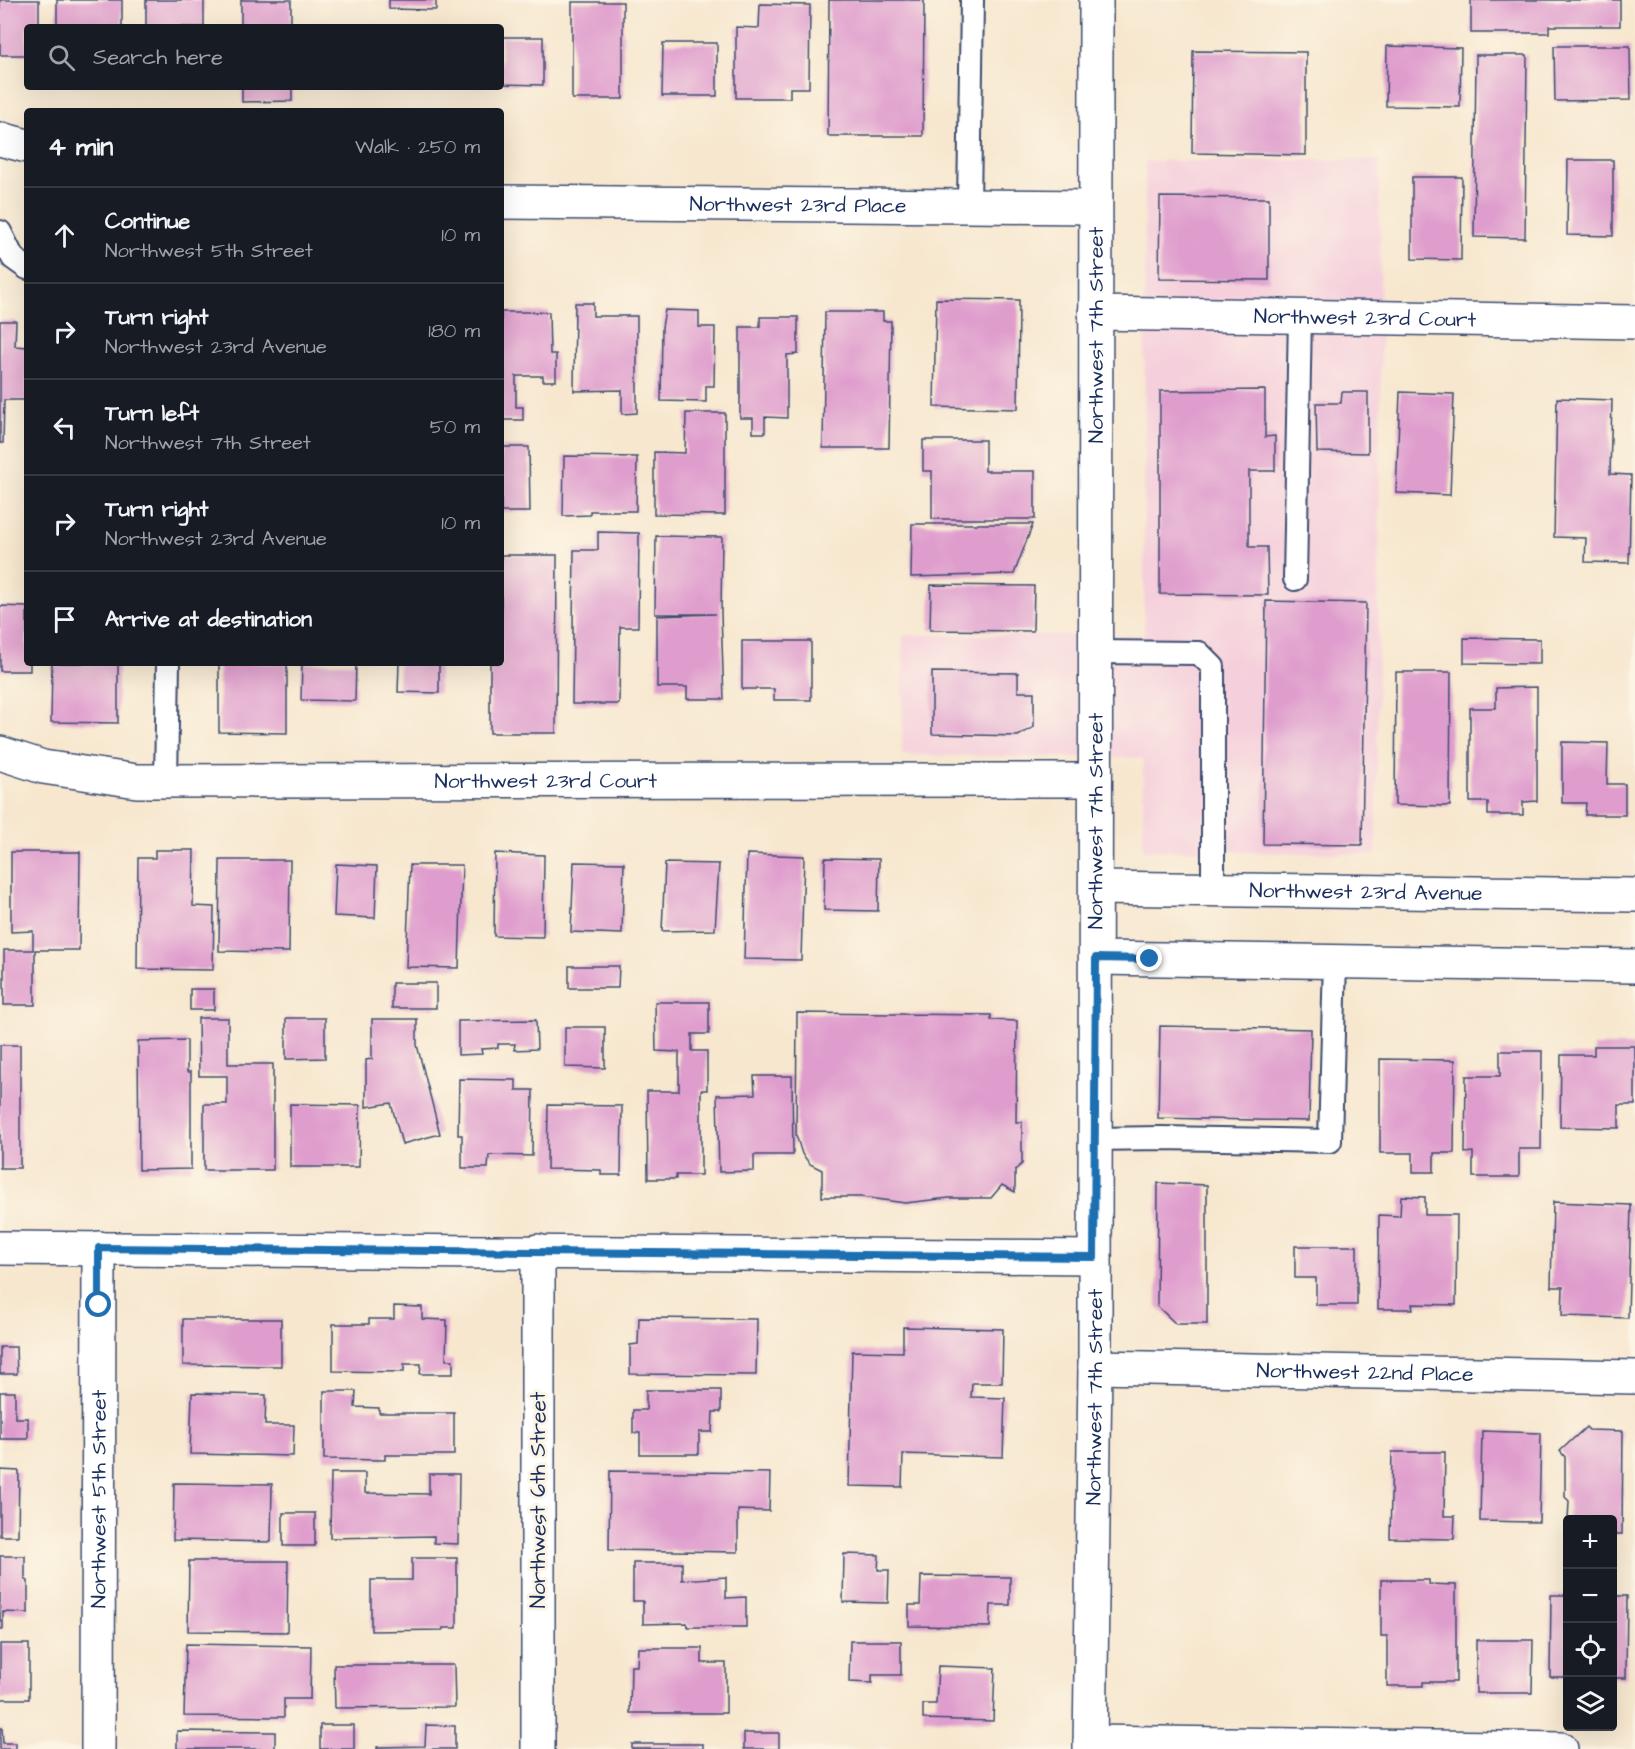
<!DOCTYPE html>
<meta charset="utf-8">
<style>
body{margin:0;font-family:"Architects Daughter",sans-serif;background:#20242c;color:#f1f3f6}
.controls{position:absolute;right:18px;bottom:18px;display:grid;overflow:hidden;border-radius:6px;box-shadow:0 6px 24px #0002}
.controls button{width:54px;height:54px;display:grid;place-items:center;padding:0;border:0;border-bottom:2px solid #363941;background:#171b24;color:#f1f3f6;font:30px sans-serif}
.stop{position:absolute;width:18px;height:18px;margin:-14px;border:4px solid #1f6fb2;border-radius:50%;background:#fff}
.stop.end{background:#1f6fb2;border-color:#fff;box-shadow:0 2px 6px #0008}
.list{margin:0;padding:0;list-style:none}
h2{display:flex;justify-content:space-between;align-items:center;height:78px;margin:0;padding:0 24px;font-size:26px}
h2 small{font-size:20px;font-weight:400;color:#9ea1a6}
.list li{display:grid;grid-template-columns:39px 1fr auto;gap:18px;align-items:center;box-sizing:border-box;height:96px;padding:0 24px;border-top:2px solid #363941}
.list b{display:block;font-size:22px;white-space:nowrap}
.list p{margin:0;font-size:20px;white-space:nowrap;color:#9ea1a6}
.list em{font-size:20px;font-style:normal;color:#9ea1a6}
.icon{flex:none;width:33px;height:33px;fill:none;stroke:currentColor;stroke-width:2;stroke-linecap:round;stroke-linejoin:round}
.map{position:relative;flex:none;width:1635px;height:1749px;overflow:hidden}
.search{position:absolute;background:#171b24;box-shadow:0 6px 24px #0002;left:24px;top:24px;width:480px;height:66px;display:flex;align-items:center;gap:15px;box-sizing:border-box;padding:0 21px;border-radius:6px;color:#9ea1a6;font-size:22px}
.panel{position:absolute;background:#171b24;box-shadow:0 6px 24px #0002;left:24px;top:108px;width:480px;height:558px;border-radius:6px}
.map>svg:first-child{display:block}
</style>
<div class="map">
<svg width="1635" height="1749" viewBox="0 0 1635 1749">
<rect width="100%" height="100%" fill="#fcf5e5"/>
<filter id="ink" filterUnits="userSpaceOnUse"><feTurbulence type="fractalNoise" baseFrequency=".0167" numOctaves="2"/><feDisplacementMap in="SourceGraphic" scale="12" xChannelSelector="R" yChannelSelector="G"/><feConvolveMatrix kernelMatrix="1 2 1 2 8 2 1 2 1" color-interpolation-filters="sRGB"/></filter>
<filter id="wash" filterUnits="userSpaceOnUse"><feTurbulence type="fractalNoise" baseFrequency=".008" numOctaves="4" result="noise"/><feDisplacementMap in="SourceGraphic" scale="24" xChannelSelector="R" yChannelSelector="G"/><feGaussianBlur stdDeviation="1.35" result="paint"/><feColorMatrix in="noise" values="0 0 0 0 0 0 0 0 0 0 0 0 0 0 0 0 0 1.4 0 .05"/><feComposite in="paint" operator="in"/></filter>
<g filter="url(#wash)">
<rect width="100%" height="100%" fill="#f7e7cf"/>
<polygon fill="#f5cfdc" points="1379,160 1381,347 1376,854 1143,850 1143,758 902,755 903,635 1144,635 1145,161"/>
<g id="blocks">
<g fill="#df9dcd">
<polygon points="0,0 39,0 39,27 27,27 27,55 0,55"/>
<rect x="57" y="0" width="65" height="27"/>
<rect x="146" y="0" width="58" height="27"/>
<rect x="241" y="0" width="50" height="27"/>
<polygon points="389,0 436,0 436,10 389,9"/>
<polygon points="829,0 924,0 923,136 828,136"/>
<polygon points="1471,0 1620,0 1620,26 1549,26 1549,33 1471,33"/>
<rect x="572" y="2" width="51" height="97"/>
<polygon points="760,4 810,5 809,88 790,88 790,98 736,98 736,27 759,28"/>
<polygon points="501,37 543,37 543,85 501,84"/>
<polygon points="663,43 717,43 717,96 662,96"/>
<polygon points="1387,46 1461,48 1460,107 1386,106"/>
<polygon points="1554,46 1630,46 1631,100 1555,101"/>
<polygon points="1193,51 1306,52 1306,155 1192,153"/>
<polygon points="1476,55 1527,55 1525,238 1474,237"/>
<polygon points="242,87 292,87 292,101 242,102"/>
<polygon points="1568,160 1613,160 1613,236 1567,235"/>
<polygon points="1412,177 1462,177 1461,260 1412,259"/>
<polygon points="1160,197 1269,198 1269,280 1159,279"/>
<polygon points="936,299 1019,300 1018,409 934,407"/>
<polygon points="575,303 593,303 593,316 637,316 637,413 622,414 622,390 574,391"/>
<polygon points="665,310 699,311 699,327 715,327 714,386 706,386 706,402 661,401 662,327"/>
<polygon points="501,312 549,312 550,354 556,354 556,381 543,381 543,376 516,376 516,407 523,407 523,420 501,420"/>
<polygon points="825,312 883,312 883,321 891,321 889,448 823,448"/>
<polygon points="760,317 798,317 798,354 787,355 787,418 765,417 765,433 753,433 753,418 740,418 740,327 760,327"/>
<polygon points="0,321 16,321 15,346 27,347 27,400 4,400 3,443 0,443"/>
<polygon points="1265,390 1265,437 1275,436 1275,471 1249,471 1249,547 1267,547 1268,595 1160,594 1160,391"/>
<polygon points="1342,392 1368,392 1368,453 1317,452 1316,403 1341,403"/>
<polygon points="1400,392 1454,394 1450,495 1396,493"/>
<polygon points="1557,398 1612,400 1610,474 1631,475 1629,563 1585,562 1586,538 1554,537"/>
<polygon points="686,413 725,413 725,515 654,514 654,452 685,453"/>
<polygon points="923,440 985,440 985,471 1035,471 1035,519 932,519 932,471 923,471"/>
<polygon points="501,447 529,447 530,512 501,512"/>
<polygon points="564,456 637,457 636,511 590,511 590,515 563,516"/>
<polygon points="912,524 1033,524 1014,574 911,577"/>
<polygon points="598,532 639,533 638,627 620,627 619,704 572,704 574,550 598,550"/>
<polygon points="656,536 722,537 721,614 724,699 687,699 687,687 657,687 657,616 715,614 655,614"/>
<polygon points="501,555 557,555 556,733 490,733 490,663 501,663"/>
<polygon points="931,585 1034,586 1033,631 930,630"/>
<polygon points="1266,601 1366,603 1362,845 1263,844"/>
<polygon points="0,606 27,607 27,663 30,663 30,671 0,671"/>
<polygon points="1464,638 1540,639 1540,664 1464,663"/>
<polygon points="742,641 811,641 811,700 774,700 774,689 742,689"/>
<polygon points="52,663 118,663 118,723 51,722"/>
<polygon points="219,663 287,663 287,733 219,732"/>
<polygon points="302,663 356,663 355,701 301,700"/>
<polygon points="399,663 439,663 439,693 398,692"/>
<polygon points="932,672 1018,673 1018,692 1034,692 1034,727 1018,736 932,734"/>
<polygon points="1396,672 1451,672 1450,806 1395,805"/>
<polygon points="1537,687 1537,801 1523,802 1523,815 1488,815 1488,802 1470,802 1470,708 1496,708 1496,688"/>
<polygon points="1562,742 1608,743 1607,784 1625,784 1625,815 1585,815 1586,803 1562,803"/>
<polygon points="155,850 194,850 193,906 214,907 213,970 137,969 138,858 155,858"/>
<polygon points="11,852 80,852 79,950 35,950 35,1005 4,1005 4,950 33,950 33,931 11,932"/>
<polygon points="495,853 544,855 543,937 494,936"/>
<polygon points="747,854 804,856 801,960 744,959"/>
<polygon points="825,858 879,859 878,911 824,910"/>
<polygon points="220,860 290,860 289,952 219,951"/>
<polygon points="574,862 624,863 622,934 571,932"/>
<polygon points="665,863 719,864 715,930 662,931"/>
<polygon points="336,864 377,866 375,918 334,916"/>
<polygon points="410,865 462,865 459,968 406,967"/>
<polygon points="569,966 619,966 618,988 569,988"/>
<rect x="392" y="983" width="44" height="25"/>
<rect x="190" y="989" width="24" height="21"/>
<polygon points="655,1002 709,1002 709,1034 692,1034 692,1051 707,1051 707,1090 701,1090 701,1175 676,1175 676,1179 648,1179 647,1091 679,1091 679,1052 656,1051"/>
<polygon points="797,1013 991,1015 991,1020 1017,1021 1016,1122 1022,1122 1022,1164 1015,1170 1015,1192 1002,1185 991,1198 949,1198 905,1203 861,1197 822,1197 822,1170 810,1164 802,1154 796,1135"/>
<polygon points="198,1018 228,1018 228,1064 273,1064 273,1170 204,1170 204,1104 227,1104 227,1076 199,1076"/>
<polygon points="286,1018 325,1018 325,1058 286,1059"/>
<polygon points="372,1019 417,1019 417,1045 440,1134 402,1144 391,1103 366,1107 366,1060 372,1059"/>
<polygon points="536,1020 537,1049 514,1050 515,1044 498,1044 498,1048 481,1049 482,1054 458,1055 458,1021"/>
<polygon points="1160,1026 1311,1029 1309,1121 1158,1118"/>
<polygon points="565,1027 605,1027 605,1068 565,1067"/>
<polygon points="187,1040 187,1072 191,1072 191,1169 139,1170 138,1041"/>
<rect x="0" y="1045" width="20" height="123"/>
<polygon points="1594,1046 1635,1046 1635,1105 1619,1105 1619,1128 1560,1127 1561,1055 1594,1055"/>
<polygon points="1500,1051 1542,1051 1541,1149 1519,1149 1519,1177 1473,1177 1473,1152 1465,1153 1466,1076 1500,1076"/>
<polygon points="1380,1059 1455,1060 1454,1153 1434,1153 1434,1172 1413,1172 1413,1153 1380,1153"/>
<polygon points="754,1076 792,1076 793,1155 754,1155 754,1171 719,1172 717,1095 755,1094"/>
<polygon points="459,1079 516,1080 516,1090 533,1090 532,1156 489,1155 488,1168 462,1168 462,1135 458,1135"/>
<polygon points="290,1104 360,1105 359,1167 290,1167"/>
<polygon points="548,1105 622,1106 621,1175 601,1175 601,1170 547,1169"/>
<polygon points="1158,1183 1207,1185 1207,1324 1176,1324 1157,1306"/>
<polygon points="1401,1196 1425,1197 1425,1215 1457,1215 1456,1305 1412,1304 1413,1309 1378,1309 1379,1215 1400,1216"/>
<polygon points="1553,1202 1631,1205 1628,1318 1562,1316 1563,1287 1551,1287"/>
<polygon points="1295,1246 1357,1246 1357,1305 1316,1305 1316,1278 1295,1278"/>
<polygon points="394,1306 422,1307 422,1319 447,1320 446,1360 453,1360 453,1374 420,1374 421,1364 404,1364 404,1372 333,1371 333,1324 369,1324 369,1319 394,1319"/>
<polygon points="639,1318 757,1319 756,1375 630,1374 630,1345 638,1344"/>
<polygon points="183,1319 281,1319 281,1366 183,1365"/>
<polygon points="903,1327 1003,1329 1002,1383 972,1383 971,1397 1005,1398 1003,1457 903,1454 902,1487 849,1486 852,1351 903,1352"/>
<polygon points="0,1347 16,1347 17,1374 0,1374"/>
<polygon points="646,1390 721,1390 721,1412 713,1412 712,1432 699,1432 699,1454 640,1454 640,1433 633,1433 633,1410 646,1410"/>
<polygon points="324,1391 356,1391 355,1407 379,1408 379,1413 454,1413 454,1455 385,1455 385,1460 324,1459"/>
<polygon points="0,1392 15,1392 15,1418 28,1418 28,1439 0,1439"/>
<polygon points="192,1393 266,1395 265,1425 294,1425 293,1456 190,1454"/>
<polygon points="1586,1427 1589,1430 1623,1431 1622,1534 1612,1534 1612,1520 1568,1520 1569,1501 1565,1497 1565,1457 1560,1451"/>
<polygon points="1482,1431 1541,1433 1539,1522 1480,1521"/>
<polygon points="1392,1452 1445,1452 1444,1516 1455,1516 1454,1539 1390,1538"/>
<polygon points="0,1470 19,1471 18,1536 0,1536"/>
<polygon points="610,1471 770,1473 769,1511 738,1510 738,1552 609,1550"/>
<polygon points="331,1473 365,1473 365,1493 429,1494 429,1474 459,1474 458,1544 434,1543 434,1536 330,1538"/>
<polygon points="174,1483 272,1484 271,1542 173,1540"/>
<rect x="283" y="1513" width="32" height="33"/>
<polygon points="844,1554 879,1555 878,1570 889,1570 888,1603 843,1602"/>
<polygon points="0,1556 25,1556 25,1580 28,1581 28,1613 3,1612 3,1629 0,1629"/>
<polygon points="412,1558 457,1558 457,1628 443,1628 443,1630 371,1631 371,1580 412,1580"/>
<polygon points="189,1561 288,1561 287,1632 188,1631"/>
<polygon points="633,1563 682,1563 682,1580 726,1577 726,1598 746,1597 746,1627 688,1627 687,1623 643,1624 643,1601 633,1601"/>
<polygon points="921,1576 1010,1577 1010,1605 991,1605 990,1627 909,1626 909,1605 920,1605"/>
<polygon points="1381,1580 1429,1580 1429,1584 1456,1585 1456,1682 1423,1682 1423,1686 1387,1686 1387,1636 1381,1636"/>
<polygon points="1551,1595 1568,1595 1568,1677 1550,1677"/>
<polygon points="1612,1596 1627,1596 1626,1678 1612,1678"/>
<polygon points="1476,1640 1533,1640 1532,1693 1476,1693"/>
<polygon points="850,1641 901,1641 901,1675 872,1675 872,1683 849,1682"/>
<rect x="0" y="1644" width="29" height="55"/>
<polygon points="186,1644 311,1646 310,1699 284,1699 284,1717 184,1716"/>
<polygon points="638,1648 702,1648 702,1663 726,1663 726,1713 630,1713 631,1666 637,1666"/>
<polygon points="334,1665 454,1665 455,1707 335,1708"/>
<polygon points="938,1666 995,1668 993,1721 923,1719 923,1704 936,1704"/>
<rect x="320" y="1725" width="34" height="24"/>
<polygon points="426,1725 455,1726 455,1749 377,1749 377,1747 425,1746"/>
<polygon points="0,1728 2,1728 3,1743 16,1743 16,1749 0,1749"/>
<polygon points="177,1731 275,1732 275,1749 177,1749"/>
<rect x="744" y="1733" width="35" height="16"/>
<rect x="632" y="1744" width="71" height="5"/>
</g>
</g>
</g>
<g filter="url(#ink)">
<use href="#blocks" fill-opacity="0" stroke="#3c4b6f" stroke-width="1.5"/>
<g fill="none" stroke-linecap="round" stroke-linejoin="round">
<g stroke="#3c4b6f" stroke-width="26">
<g id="service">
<polyline points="969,206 972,0"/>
<polyline points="0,232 13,258 27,268"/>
<polyline points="1295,579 1300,316"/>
<polyline points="1094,652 1199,653 1213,667 1213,890"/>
<polyline points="166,781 168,663"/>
<polyline points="1095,1139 1160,1138 1330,1141 1335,961"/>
</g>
</g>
<g stroke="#3c4b6f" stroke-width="36">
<g id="minor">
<polyline points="0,139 27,146"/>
<path id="s1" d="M501 202 1095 207"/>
<path id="s2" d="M1095 313 1635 322"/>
<path id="s3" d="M0 753 43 767 137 781 1095 780"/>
<path id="s4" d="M1096 888 1635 895"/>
<polyline points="1096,958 1635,966"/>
<polyline points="0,1248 1094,1257"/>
<path id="s5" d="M1095 1367 1635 1377"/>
<polyline points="1090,1742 1561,1749"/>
<path id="s6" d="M98 1749 99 1248"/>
<polyline points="538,1749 538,1251"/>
</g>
</g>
<g stroke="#3c4b6f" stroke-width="36">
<g id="secondary">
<path id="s7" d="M1090 1749 1095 1367 1096 0"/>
</g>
</g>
<use href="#service" stroke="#fff" stroke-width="22"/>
<use href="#minor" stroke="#fff" stroke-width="33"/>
<use href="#secondary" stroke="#fff" stroke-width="33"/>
</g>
</g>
<g fill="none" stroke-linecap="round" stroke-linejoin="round" filter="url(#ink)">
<polyline stroke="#1f6fb2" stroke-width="8" points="99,1305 99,1248 1094,1257 1096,958 1150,959"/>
</g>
<g text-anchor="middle" stroke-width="6" stroke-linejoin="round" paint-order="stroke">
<g font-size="21" fill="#1b2f5e" stroke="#fcf5e5">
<text dy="7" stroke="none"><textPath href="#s1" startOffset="297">Northwest 23rd Place</textPath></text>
<text dy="7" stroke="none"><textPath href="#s2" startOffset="270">Northwest 23rd Court</textPath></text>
<text dy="7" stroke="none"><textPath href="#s7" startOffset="1414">Northwest 7th Street</textPath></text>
<text dy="7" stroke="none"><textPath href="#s3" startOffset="549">Northwest 23rd Court</textPath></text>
<text dy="7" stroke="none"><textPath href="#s7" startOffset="928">Northwest 7th Street</textPath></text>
<text dy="7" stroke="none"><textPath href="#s4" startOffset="270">Northwest 23rd Avenue</textPath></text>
<text dy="7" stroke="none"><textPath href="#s5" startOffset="270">Northwest 22nd Place</textPath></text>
<text dy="7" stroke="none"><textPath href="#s7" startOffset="352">Northwest 7th Street</textPath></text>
<text dy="7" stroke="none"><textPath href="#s6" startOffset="250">Northwest 5th Street</textPath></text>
<text transform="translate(538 1500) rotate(-90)" y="7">Northwest 6th Street</text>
</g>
</g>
</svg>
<div class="controls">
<button>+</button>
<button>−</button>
<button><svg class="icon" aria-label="locate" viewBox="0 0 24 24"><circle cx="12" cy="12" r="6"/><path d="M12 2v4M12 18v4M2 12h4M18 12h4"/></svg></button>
<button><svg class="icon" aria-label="layers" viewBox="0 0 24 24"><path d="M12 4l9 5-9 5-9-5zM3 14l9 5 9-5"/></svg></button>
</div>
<div class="stop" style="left:99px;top:1305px"></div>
<div class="stop end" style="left:1150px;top:959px"></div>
<div class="search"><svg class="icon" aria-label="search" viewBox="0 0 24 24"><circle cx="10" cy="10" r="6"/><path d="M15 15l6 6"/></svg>Search here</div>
<section class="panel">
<h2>4 min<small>Walk · 250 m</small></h2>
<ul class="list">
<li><svg class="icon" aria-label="ahead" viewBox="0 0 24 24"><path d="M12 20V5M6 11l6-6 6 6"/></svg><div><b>Continue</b><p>Northwest 5th Street</p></div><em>10 m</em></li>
<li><svg class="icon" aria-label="right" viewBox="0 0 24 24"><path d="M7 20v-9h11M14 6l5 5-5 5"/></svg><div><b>Turn right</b><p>Northwest 23rd Avenue</p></div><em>180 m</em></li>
<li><svg class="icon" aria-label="left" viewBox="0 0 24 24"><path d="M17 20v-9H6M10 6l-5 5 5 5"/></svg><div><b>Turn left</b><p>Northwest 7th Street</p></div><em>50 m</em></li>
<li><svg class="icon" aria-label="right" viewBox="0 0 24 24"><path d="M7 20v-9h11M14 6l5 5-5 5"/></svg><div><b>Turn right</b><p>Northwest 23rd Avenue</p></div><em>10 m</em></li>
<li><svg class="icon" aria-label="arrive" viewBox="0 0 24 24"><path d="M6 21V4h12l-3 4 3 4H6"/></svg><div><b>Arrive at destination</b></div></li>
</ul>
</section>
</div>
